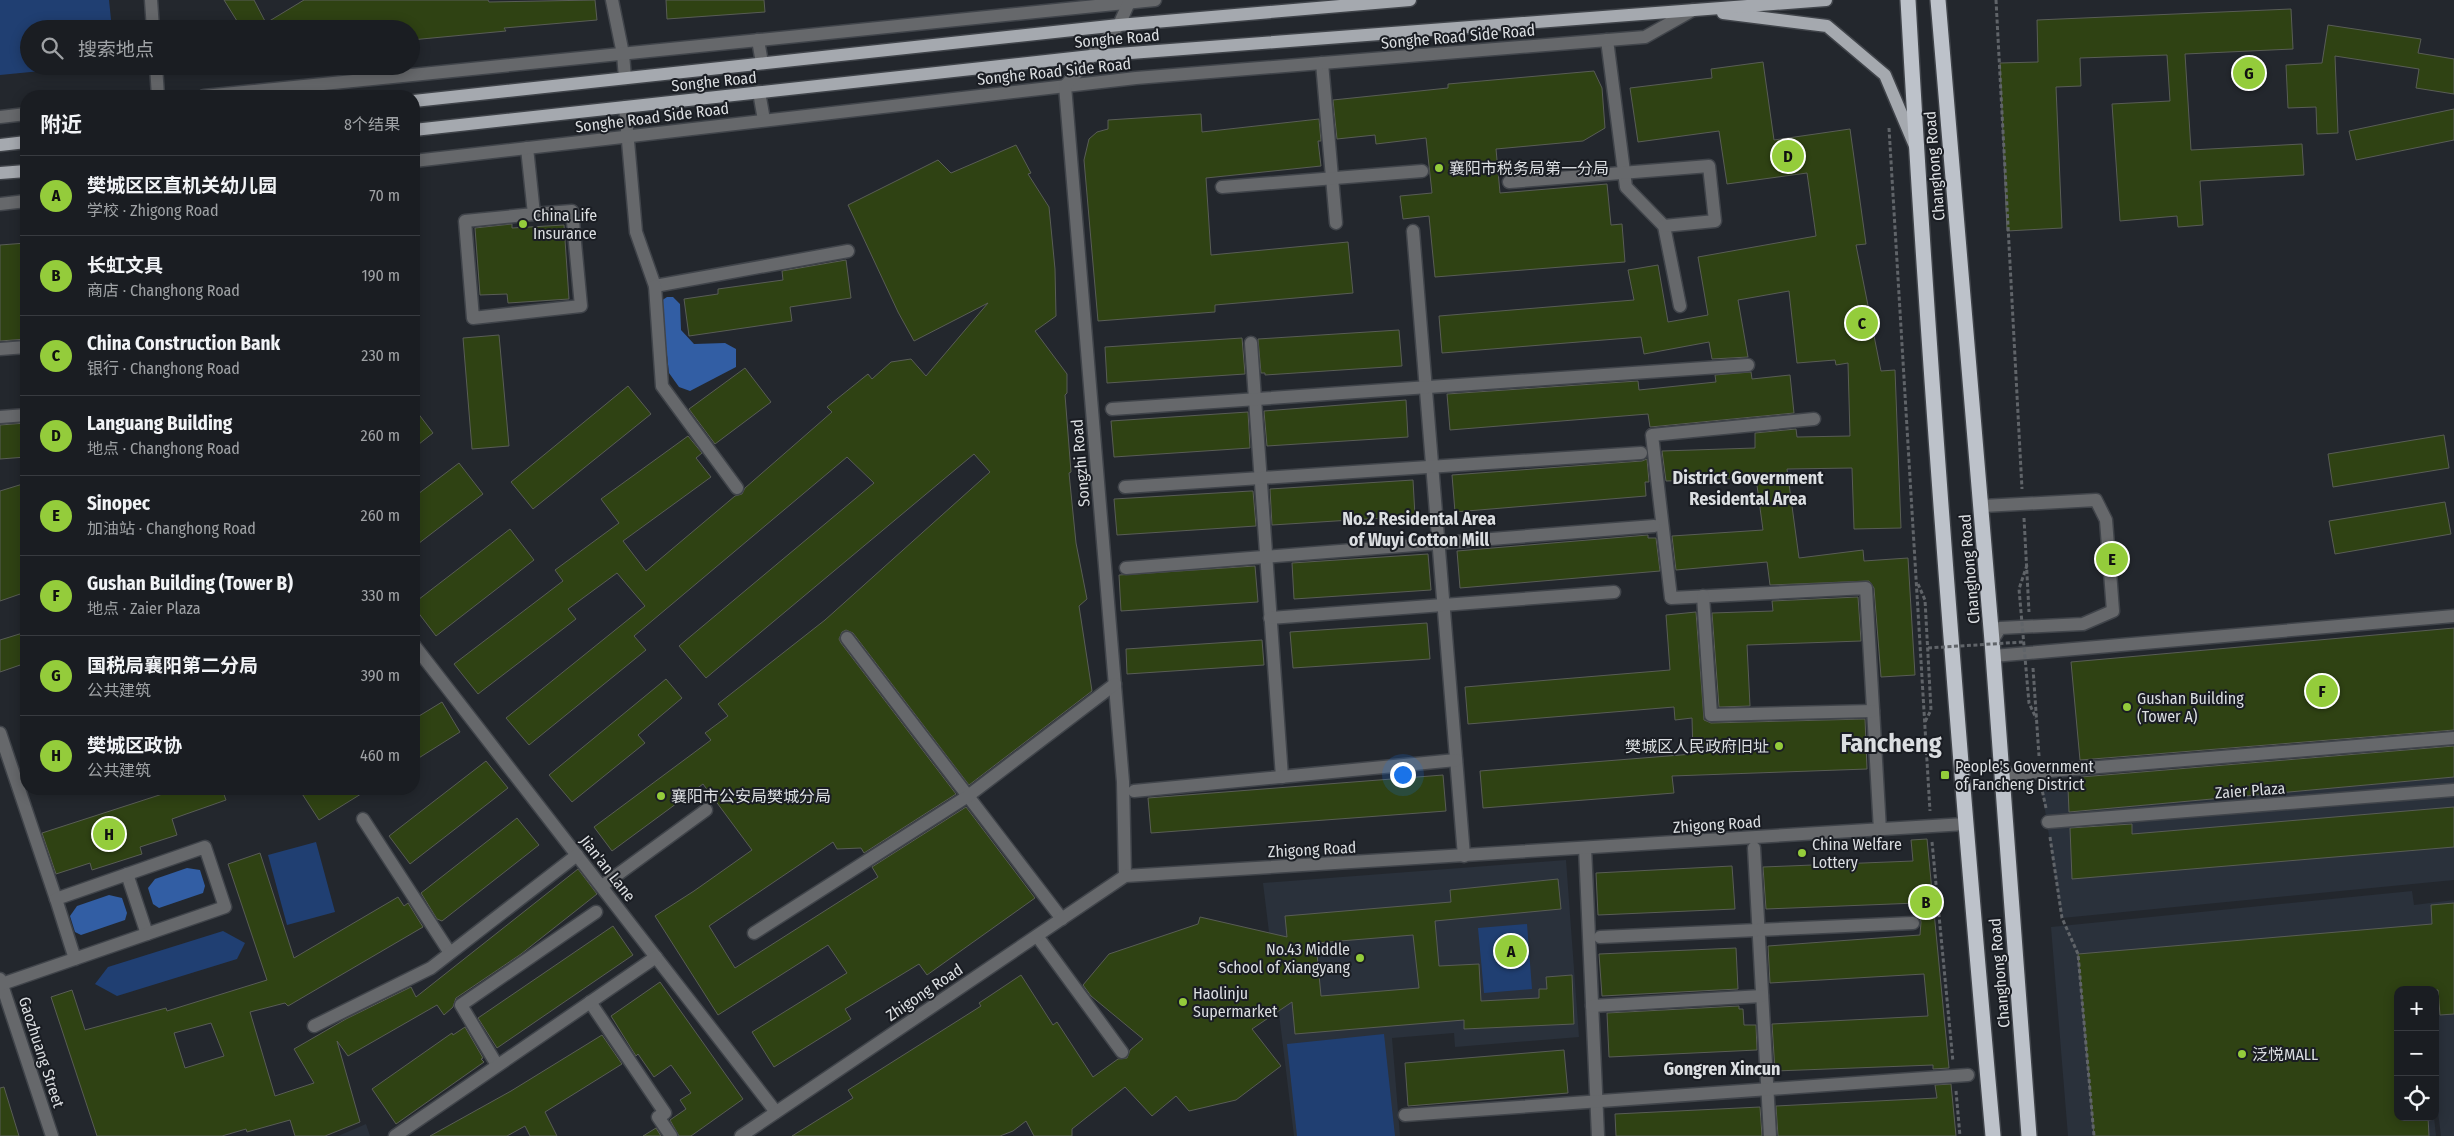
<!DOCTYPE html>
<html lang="zh">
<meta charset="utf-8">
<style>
body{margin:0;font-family:"Fira Sans Condensed","Noto Sans SC",sans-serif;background:#23262a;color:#f1f3f6}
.controls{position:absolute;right:15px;bottom:15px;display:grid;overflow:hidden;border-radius:10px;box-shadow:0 2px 12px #0003}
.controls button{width:45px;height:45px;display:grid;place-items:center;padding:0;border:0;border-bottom:1px solid #383b40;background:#1a1d22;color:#f1f3f6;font:25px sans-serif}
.you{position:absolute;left:1402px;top:774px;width:18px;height:18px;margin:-12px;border:4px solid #fff;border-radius:50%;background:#1a73e8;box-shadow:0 0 0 8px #1a73e833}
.badge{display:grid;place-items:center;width:32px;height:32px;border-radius:50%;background:#94cc3b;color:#111;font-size:16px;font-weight:700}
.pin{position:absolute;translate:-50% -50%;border:2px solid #fff;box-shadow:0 1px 5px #0006}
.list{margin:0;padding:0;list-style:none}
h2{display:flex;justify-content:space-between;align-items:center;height:65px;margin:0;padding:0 20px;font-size:21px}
h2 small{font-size:16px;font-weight:400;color:#9fa2a5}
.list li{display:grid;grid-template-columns:32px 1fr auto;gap:15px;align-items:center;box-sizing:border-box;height:80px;padding:0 20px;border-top:1px solid #383b40}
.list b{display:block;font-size:19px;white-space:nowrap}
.list p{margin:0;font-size:16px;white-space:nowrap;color:#9fa2a5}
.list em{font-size:16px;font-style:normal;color:#9fa2a5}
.icon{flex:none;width:28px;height:28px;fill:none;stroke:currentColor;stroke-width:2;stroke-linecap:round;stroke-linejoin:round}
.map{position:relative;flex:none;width:2454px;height:1136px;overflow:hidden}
.search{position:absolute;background:#1a1d22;box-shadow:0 2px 12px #0003;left:20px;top:20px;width:400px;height:55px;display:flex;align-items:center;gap:12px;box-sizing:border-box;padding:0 18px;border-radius:28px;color:#9fa2a5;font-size:19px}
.panel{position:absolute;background:#1a1d22;box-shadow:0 2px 12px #0003;left:20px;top:90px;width:400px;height:705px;border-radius:20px}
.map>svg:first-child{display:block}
</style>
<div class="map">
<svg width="2454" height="1136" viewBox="0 0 2454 1136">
<rect width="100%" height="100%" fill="#23272d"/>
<g fill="#2a313b">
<polygon points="2454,745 2454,880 2062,918 2041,785"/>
<polygon points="1566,860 1579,1037 1455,1047 1454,1033 1392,1038 1400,1136 1294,1136 1263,883"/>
<polygon points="2412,891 2414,905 2454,900 2454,1136 2441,1136 2435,1089 2435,990 2398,990 2398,1117 2434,1117 2436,1136 2068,1136 2051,927"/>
<polygon points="366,1124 370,1136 338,1136"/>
</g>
<g fill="#203f72">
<polygon points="0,0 109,0 112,29 29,29 29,66 92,66 0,75"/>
<polygon points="316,842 335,912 287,925 268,855"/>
<polygon points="1527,924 1532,989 1484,993 1478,928"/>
<polygon points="223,931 245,943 237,959 117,996 95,984 108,967"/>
<polygon points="1384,1034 1395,1136 1297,1136 1287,1044"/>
</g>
<g fill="#325ea4">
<polygon points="667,297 673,297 680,304 681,330 694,344 725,343 736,349 736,367 690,391 679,387 669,373 661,301"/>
<polygon points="187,868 200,870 205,886 203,893 159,908 153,904 148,888 155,879"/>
<polygon points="109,895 122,898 127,913 125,920 81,935 75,932 70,916 77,906"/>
</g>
<g fill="#2f4213" stroke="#595d56" fill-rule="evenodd">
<polygon points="224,0 254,0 266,23 304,0 488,0 489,2 595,0 597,20 504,28 506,31 411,40 411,29 242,29"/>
<polygon points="666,0 764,0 765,12 667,19"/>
<polygon points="2291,9 2293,49 2185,54 2191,150 2302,144 2304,175 2200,181 2203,225 2178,227 2177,216 2120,221 2112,104 2170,101 2167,55 2080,58 2081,86 2056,87 2062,228 2007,231 2000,63 2038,62 2037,20"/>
<polygon points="2328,25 2421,39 2418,53 2454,59 2454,94 2416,88 2419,69 2335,56 2338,133 2317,134 2316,107 2288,108 2286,65 2322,63"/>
<polygon points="1763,62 1774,140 1850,129 1866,244 1856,245 1881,371 1895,370 1901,528 1854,529 1852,468 1787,469 1799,558 1863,550 1864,561 1908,558 1915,675 1881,677 1874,588 1869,581 1770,585 1767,562 1676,570 1672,536 1763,530 1756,478 1666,481 1662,451 1755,448 1755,433 1796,429 1797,437 1850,436 1848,363 1836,365 1835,360 1797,363 1789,291 1738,300 1748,357 1712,359 1709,342 1644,354 1641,337 1442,353 1439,316 1634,300 1628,270 1658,265 1668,322 1708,315 1698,257 1816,236 1807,173 1727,184 1719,131 1638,142 1630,88 1712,78 1711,69"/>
<polygon points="1594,71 1602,88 1605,128 1583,141 1496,149 1500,193 1607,184 1611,225 1622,224 1625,262 1435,277 1429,216 1403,219 1400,196 1432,193 1426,138 1376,144 1375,135 1337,139 1333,100 1448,88 1448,84"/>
<polygon points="2454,109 2454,140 2356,160 2349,131"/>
<polygon points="1201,114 1202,132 1319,119 1321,141 1318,141 1321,166 1206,178 1211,255 1348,242 1353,293 1215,305 1215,312 1098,321 1084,160 1089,139 1097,132 1108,129 1108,120"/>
<polygon points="1016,145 1031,173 1028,174 1049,207 1055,269 1056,316 1035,331 1067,374 1067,393 1065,395 1071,472 1069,473 1076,543 1087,599 1079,606 1092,691 969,785 853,633 846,630 842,632 839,639 841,643 956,794 864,853 861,848 837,849 833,842 709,926 735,968 878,877 872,867 966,807 1035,898 927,975 919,964 845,1009 851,1019 774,1067 752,1032 847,973 828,945 718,1015 655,916 694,891 752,850 703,784 612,851 594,827 711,740 705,733 728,716 718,704 825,620 990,472 974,454 706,678 679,646 874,483 847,457 634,636 646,650 529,745 506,718 645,606 617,573 568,609 576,619 478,694 454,664 563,581 555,570 619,523 601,499 688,436 702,453 696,458 711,477 623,541 646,571 735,496 742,494 745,488 832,412 827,407 868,374 872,379 891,362 911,359 926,376 988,303 914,341 898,312 848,205 938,160 951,173"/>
<polygon points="512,224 512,228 564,225 569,299 508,303 507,294 480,295 475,228"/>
<polygon points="26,243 26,339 0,341 0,245"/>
<polygon points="846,260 851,298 790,307 792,321 689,336 684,299 718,294 718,289 783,280 782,271"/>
<polygon points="1399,330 1402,366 1265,375 1265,373 1261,373 1258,339"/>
<polygon points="499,335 509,446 472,449 463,338"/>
<polygon points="1242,338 1245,374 1107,383 1105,347"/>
<polygon points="745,368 771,402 715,444 689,409"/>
<polygon points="1751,372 1752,379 1790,375 1794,413 1650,427 1648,414 1450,430 1447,394 1638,381 1639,390 1716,382 1715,375"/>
<polygon points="628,386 651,414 533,509 511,482"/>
<polygon points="1406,400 1408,437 1267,446 1264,411"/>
<polygon points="414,408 433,433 414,448"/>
<polygon points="1248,412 1250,448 1114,457 1111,421"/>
<polygon points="26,423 26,457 0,459 0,425"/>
<polygon points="2444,435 2449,468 2333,487 2328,454"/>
<polygon points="1647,459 1649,482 1645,482 1646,496 1455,512 1452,475 1642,461"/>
<polygon points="459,463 483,494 414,547 414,497"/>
<polygon points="1413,480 1415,516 1272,525 1270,489"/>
<polygon points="26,483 26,592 0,601 0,491"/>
<polygon points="1251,491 1253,491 1256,526 1117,535 1114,499"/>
<polygon points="2445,502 2451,534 2335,554 2329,521"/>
<polygon points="510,529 534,560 436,636 414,607 414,603"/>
<polygon points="1648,535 1648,538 1656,538 1660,571 1460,588 1457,551"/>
<polygon points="1428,554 1431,590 1294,599 1292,563"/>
<polygon points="1255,566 1258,602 1121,611 1119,575"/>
<polygon points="1858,597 1861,641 1747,645 1750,706 1719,707 1712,613 1773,611 1772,601"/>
<polygon points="1696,612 1704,720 1711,723 1865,719 1867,769 1672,776 1674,793 1483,808 1480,771 1693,754 1692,718 1675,720 1674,707 1468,724 1465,687 1670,670 1666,615"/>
<polygon points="1427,623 1430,659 1293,668 1290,632"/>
<polygon points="2454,628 2454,730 2080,760 2071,662"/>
<polygon points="26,632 26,663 0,672 0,640"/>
<polygon points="1262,640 1264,665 1127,674 1126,649"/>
<polygon points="666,679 682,698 638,735 645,743 572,802 549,775"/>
<polygon points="442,702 460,732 414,761 414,719"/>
<polygon points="2454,746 2454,777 2069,812 2068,788 2082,786 2081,777"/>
<polygon points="486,761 508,788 410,864 389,836"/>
<polygon points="1443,775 1446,811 1151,833 1148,798"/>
<polygon points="178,789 222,789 226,800 172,819 177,835 140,847 142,854 92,870 90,863 56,874 42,833"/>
<polygon points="299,789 369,789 319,820"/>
<polygon points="2454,807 2454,847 2072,879 2070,828 2132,824 2132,834"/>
<polygon points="517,818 539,845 442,921 437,919 421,893"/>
<polygon points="1927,839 1949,1068 1933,1069 1933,1065 1775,1071 1772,1024 1928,1016 1924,974 1770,983 1768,946 1920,935 1921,922 1917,903 1766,909 1763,867 1913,861 1911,840"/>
<path d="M260 853 294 958 398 897 404 906 408 903 423 927 288 1006 285 1003 250 1012 275 1096 314 1083 294 1049 346 1019 411 987 416 997 578 869 597 894 521 954 456 998 453 1007 444 1015 437 1005 348 1056 337 1041 360 1122 325 1136H295L290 1120 247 1132 246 1129 222 1136H97L51 997 72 990 85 1030 166 1008 167 1011 267 980 228 864ZM211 1023 224 1056 185 1068 174 1033Z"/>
<polygon points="1732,866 1735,909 1598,915 1596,873"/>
<path d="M1558 879 1561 909 1435 921 1439 966 1479 964 1481 1001 1539 998V989H1547L1546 977 1572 975 1574 1024 1464 1029V1020L1295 1034 1292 1002 1252 1029 1281 1066 1236 1100 1189 1111 1176 1096 1152 1116 1125 1087 1072 1129V1136H1034L1026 1121 1013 1131 1000 1136H792L853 1098 848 1090 981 1006 979 1003 1021 975 1053 1025 1057 1022 1093 1077 1118 1059 1127 1058 1130 1050 1143 1039 1091 996 1083 985 1109 954 1198 924 1200 917 1287 937 1285 916 1451 902 1450 890ZM1413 935 1419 988 1321 996 1316 943Z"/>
<polygon points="2454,903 2454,1014 2440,1015 2438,990 2398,990 2398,1117 2428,1117 2429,1136 2094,1136 2078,954 2432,924 2431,905"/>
<polygon points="613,926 633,955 497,1048 478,1018"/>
<polygon points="1736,948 1738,989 1602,996 1599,954"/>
<polygon points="660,982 743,1099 691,1136 679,1136 670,1120 686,1109 680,1100 691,1093 671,1065 654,1077 638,1054 636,1056 611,1016"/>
<polygon points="1739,1006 1739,1009 1743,1009 1744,1025 1756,1025 1757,1050 1609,1057 1607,1013"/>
<polygon points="465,1027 483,1058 481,1059 484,1062 396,1124 372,1089 452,1033 453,1035"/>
<polygon points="602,1035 622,1064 545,1112 557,1136 530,1136 525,1126 507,1136 430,1136 511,1091"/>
<polygon points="1564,1050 1568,1093 1408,1106 1405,1063"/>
<polygon points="1951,1084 1956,1136 1778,1136 1776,1106 1937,1098 1935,1085"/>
<polygon points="4,1087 19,1136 0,1136 0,1088"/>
<polygon points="1760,1107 1762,1136 1616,1136 1615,1114"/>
<polygon points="656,1128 661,1136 643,1136"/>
</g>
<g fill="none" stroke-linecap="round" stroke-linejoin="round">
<g stroke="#40444a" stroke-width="15">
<g id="minor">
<polyline points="151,0 153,29"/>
<polyline points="612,0 623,54 625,78"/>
<polyline points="758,40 762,63"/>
<polyline points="1607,40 1626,187 1664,226 1680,306"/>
<polyline points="1322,63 1336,223"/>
<polyline points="156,66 158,96"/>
<polyline points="759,92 764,120"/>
<polyline points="204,96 1155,0"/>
<polyline points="625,107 636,232 655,286 848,251"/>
<polyline points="0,117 26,114"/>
<polyline points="527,148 534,214 572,211 581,306 473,318 465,221 534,214"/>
<polyline points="414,161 1136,78 1645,37 1693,10"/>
<polyline points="1509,182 1709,166 1715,221 1664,226"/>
<polyline points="1222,187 1422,171"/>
<polyline points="0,204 26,201"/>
<polyline points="1413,231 1464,856"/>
<polyline points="655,286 662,386 737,488"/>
<polyline points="1251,343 1282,777"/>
<polyline points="0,349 26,347"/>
<polyline points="1112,409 1748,365"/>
<polyline points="0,417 26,415"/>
<polyline points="1814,419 1652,435 1671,598 1866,588 1880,830"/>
<polyline points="1125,487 1641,453"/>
<polyline points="1980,494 1983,506 2096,500 2106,520 2113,611 2083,624 2000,628 1992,641"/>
<polyline points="1126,568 1654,526"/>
<polyline points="1703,596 1711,715 1873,711"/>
<polyline points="1270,618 1614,592"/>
<polyline points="847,638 1062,919"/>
<polyline points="414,645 776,1112"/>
<polyline points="1993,656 2454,616"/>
<polyline points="0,733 56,899"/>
<polyline points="2001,775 2454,738"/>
<polyline points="1134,791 1456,760"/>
<polyline points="363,819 450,953"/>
<polyline points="2048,822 2454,790"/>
<polyline points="1585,848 1598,1136"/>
<polyline points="1754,848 1770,1136"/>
<polyline points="127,874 147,934"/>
<polyline points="1125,876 1123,782 1065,86 1119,25 1130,0"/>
<polyline points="602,886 706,810"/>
<polyline points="754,933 968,796 1115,684"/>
<polyline points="1037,936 1122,1052"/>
<polyline points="1600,937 1913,923"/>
<polyline points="0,979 52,1136"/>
<path d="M0 984H2C76 958 151 933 225 907L205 847 56 899 75 959"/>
<polyline points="590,1002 665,1113 658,1117 671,1136"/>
<polyline points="1592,1006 1762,996"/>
<polyline points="314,1026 431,968 577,855"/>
<polyline points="497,1065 461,1005 596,912"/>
<polyline points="1405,1115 1968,1075"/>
<polyline points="395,1136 656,957"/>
<polyline points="741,1136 1125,876 1965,824"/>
</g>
</g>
<g stroke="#40444a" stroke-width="15">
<g id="major">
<polyline points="1723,13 1827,26 1885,75 1915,146"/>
<polyline points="414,101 1119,25 1410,0"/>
<polyline points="414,130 1091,56 1826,0"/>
<polyline points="0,145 26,142"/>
<polyline points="0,173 26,171"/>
</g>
</g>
<g stroke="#40444a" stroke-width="18">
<g id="highway">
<path d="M1908 0C1929 379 1959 758 1993 1136"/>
<polyline points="1938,0 1992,641 2029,1136"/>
</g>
</g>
<g stroke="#606469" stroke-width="3" stroke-dasharray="4 2.5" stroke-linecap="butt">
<polyline points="1996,0 2022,489"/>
<polyline points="1889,128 1930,811"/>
<polyline points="2024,518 2029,612"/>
<polyline points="1918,584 1925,600 1931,710 1925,722"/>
<polyline points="2033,668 2039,756"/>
<polyline points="2041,785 2046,808"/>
<polyline points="2050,837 2062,918 2078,954 2094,1136"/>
<polyline points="1932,842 1953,1062"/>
<polyline points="1956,1091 1960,1136"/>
</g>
<use href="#minor" stroke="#66686b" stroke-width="12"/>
<use href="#major" stroke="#a5a9af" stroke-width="12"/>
<use href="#highway" stroke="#bdc2ca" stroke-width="15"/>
<g stroke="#606469" stroke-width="3" stroke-dasharray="4 2.5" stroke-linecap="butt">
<polyline points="2027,565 2019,589 2029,703 2036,718"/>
<polyline points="1928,648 2023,642"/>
</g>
</g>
<g fill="#94cc3b" stroke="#1a1d23" stroke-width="2">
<circle cx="1439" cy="168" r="5"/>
<circle cx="523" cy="224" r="5"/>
<circle cx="2127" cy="707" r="5"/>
<circle cx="1779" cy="746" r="5"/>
<rect x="1940" y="770" width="10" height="10" rx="2.5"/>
<circle cx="661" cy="796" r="5"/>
<circle cx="1802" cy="853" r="5"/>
<circle cx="1360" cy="958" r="5"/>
<circle cx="1183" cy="1002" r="5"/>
<circle cx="2242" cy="1054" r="5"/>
</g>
<g text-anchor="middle" stroke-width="4" stroke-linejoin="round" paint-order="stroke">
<g font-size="16" fill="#dbdee1" stroke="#1a1d23">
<text transform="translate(1458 36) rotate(-5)" y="6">Songhe Road Side Road</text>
<text transform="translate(1117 38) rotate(-5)" y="6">Songhe Road</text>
<text transform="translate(1054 71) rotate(-6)" y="6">Songhe Road Side Road</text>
<text transform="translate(714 81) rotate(-6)" y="6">Songhe Road</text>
<text transform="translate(652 117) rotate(-7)" y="6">Songhe Road Side Road</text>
<text transform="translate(1934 166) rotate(-95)" y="6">Changhong Road</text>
<text transform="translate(1080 463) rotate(-95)" y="6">Songzhi Road</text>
<text transform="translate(1969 569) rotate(-95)" y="6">Changhong Road</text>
<text transform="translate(2250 790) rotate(-4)" y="6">Zaier Plaza</text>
<text transform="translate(1717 824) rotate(-4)" y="6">Zhigong Road</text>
<text transform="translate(1312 849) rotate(-3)" y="6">Zhigong Road</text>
<text transform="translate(608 868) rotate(52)" y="6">Jian'an Lane</text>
<text transform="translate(1999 973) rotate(-95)" y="6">Changhong Road</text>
<text transform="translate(924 992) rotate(-34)" y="6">Zhigong Road</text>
<text transform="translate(42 1052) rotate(72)" y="6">Gaozhuang Street</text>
</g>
<g font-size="16" fill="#dbdee1" stroke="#1a1d23" text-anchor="start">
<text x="1449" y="174">襄阳市税务局第一分局</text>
<text x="533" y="221">China Life<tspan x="533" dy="18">Insurance</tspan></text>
<text x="2137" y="704">Gushan Building<tspan x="2137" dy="18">(Tower A)</tspan></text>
<text x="1769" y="752" text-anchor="end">樊城区人民政府旧址</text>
<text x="1955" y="772">People's Government<tspan x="1955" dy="18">of Fancheng District</tspan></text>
<text x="671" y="802">襄阳市公安局樊城分局</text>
<text x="1812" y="850">China Welfare<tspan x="1812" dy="18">Lottery</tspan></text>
<text x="1350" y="955" text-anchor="end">No.43 Middle<tspan x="1350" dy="18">School of Xiangyang</tspan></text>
<text x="1193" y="999">Haolinju<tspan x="1193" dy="18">Supermarket</tspan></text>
<text x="2252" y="1060">泛悦MALL</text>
</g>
<g font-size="18" font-weight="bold" fill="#dbdee1" stroke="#1a1d23">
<text x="1748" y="484">District Government<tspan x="1748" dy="21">Residental Area</tspan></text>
<text x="1419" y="525">No.2 Residental Area<tspan x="1419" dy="21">of Wuyi Cotton Mill</tspan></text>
<text x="1722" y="1075">Gongren Xincun</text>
</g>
<g font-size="26" font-weight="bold" fill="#dbdee1" stroke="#1a1d23">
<text x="1891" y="752">Fancheng</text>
</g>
</g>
</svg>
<div class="controls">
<button>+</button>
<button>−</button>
<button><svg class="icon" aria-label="locate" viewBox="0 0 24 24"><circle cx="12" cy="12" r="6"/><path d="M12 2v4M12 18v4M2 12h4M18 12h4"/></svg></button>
</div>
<div class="you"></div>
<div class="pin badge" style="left:1511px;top:951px">A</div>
<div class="pin badge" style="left:1926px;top:902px">B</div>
<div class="pin badge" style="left:1862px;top:323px">C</div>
<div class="pin badge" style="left:1788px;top:156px">D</div>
<div class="pin badge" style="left:2112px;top:559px">E</div>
<div class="pin badge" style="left:2322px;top:691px">F</div>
<div class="pin badge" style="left:2249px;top:73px">G</div>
<div class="pin badge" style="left:109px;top:834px">H</div>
<div class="search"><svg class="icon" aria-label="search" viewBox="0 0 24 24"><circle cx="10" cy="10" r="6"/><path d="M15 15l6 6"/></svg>搜索地点</div>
<section class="panel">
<h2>附近<small>8个结果</small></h2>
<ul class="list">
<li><span class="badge">A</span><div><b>樊城区区直机关幼儿园</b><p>学校 · Zhigong Road</p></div><em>70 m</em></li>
<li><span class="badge">B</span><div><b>长虹文具</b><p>商店 · Changhong Road</p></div><em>190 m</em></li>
<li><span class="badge">C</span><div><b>China Construction Bank</b><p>银行 · Changhong Road</p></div><em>230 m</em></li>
<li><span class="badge">D</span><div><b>Languang Building</b><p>地点 · Changhong Road</p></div><em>260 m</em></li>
<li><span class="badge">E</span><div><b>Sinopec</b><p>加油站 · Changhong Road</p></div><em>260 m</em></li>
<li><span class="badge">F</span><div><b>Gushan Building (Tower B)</b><p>地点 · Zaier Plaza</p></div><em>330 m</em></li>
<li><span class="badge">G</span><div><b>国税局襄阳第二分局</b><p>公共建筑</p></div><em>390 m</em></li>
<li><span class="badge">H</span><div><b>樊城区政协</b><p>公共建筑</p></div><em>460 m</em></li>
</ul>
</section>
</div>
